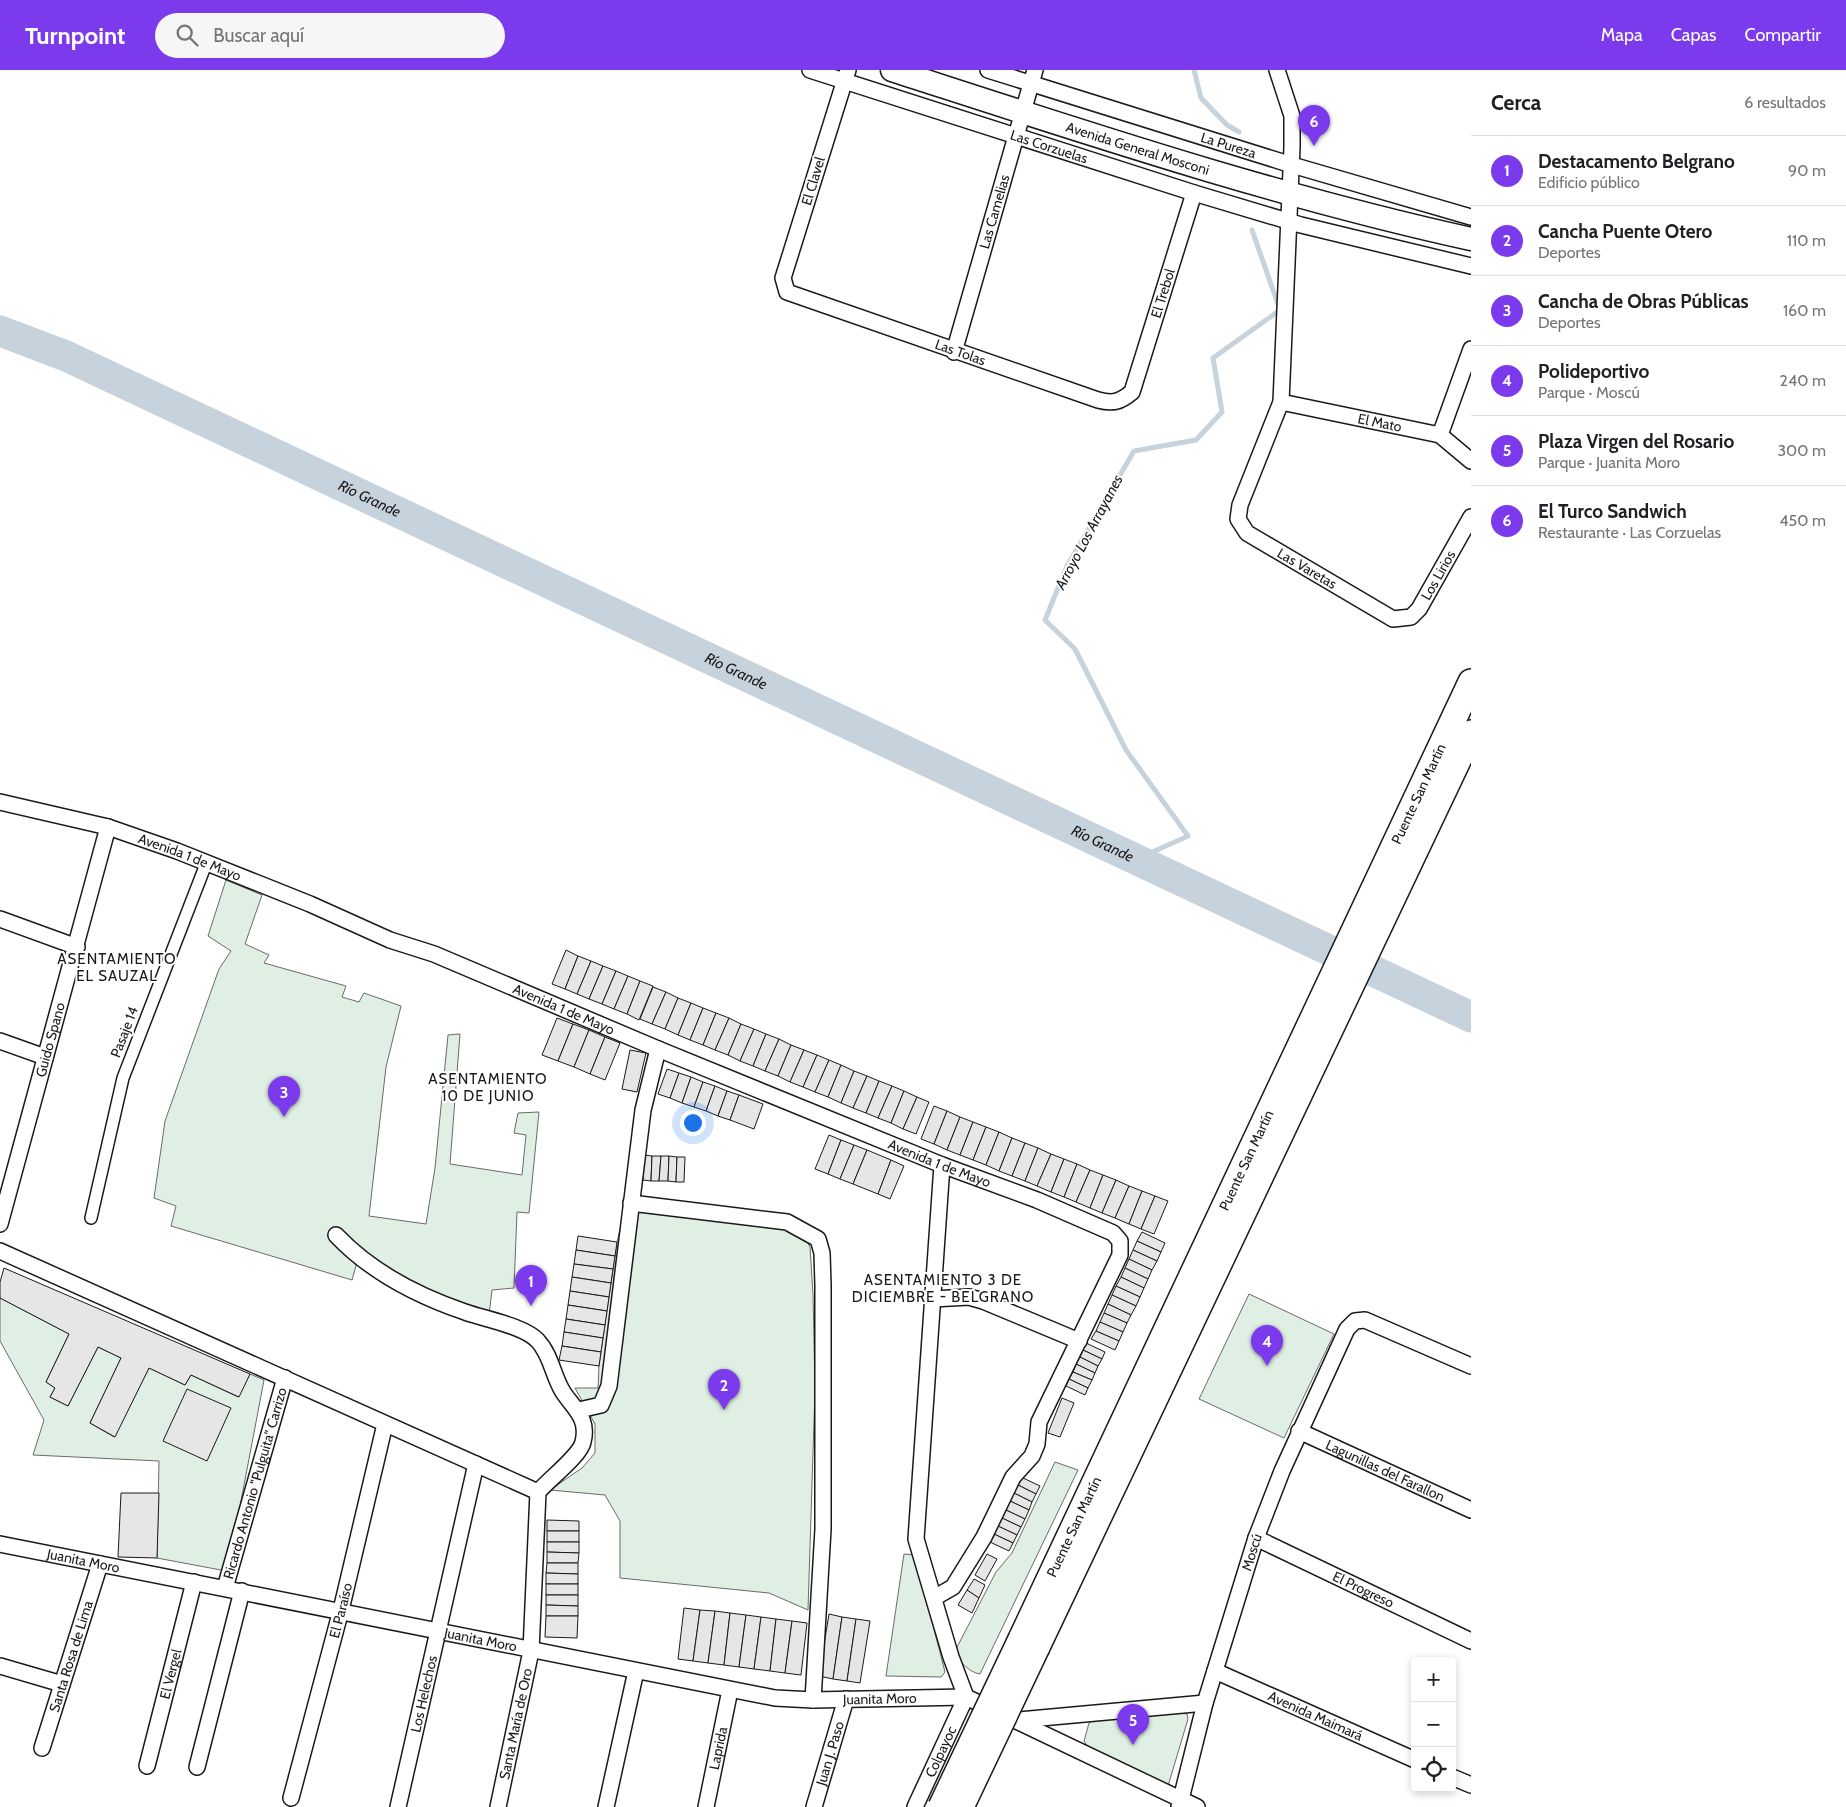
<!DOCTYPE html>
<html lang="es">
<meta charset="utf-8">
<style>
body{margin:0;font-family:Cabin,sans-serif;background:#f6f6f6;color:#202124}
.controls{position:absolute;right:15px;bottom:15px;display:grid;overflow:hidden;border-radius:5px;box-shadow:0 2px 8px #0003}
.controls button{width:45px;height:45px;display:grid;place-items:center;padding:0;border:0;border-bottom:1px solid #e0e0e0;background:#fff;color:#202124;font:25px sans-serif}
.you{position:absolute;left:692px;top:1052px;width:18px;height:18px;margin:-12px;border:4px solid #fff;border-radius:50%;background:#1a73e8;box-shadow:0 0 0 8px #1a73e833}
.badge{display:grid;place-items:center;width:32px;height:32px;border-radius:50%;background:#7c3aed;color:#fff;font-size:16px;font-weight:700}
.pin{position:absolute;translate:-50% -41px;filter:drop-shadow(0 1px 2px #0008)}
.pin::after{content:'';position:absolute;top:26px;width:18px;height:15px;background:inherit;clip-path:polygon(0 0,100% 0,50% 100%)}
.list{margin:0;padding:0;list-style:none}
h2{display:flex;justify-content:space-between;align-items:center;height:65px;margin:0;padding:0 20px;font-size:21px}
h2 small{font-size:16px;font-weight:400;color:#757577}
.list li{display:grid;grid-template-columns:32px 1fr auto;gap:15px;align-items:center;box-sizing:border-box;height:70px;padding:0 20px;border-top:1px solid #e0e0e0}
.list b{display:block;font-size:19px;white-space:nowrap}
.list p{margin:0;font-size:16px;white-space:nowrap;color:#757577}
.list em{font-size:16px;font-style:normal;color:#757577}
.icon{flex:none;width:28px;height:28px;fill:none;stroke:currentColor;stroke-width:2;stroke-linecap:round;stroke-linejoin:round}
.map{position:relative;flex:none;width:1471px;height:1737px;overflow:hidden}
header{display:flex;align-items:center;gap:30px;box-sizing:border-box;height:70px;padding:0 25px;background:#7c3aed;color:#fff}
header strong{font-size:24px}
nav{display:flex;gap:28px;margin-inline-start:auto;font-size:18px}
.search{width:350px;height:45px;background:#f6f6f6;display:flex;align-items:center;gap:12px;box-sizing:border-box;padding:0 18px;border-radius:28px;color:#757577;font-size:19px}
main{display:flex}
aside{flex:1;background:#fff}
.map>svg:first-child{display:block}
</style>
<header>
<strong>Turnpoint</strong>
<div class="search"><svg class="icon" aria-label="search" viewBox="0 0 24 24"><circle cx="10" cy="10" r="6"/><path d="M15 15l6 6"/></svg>Buscar aquí</div>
<nav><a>Mapa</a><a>Capas</a><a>Compartir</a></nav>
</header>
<main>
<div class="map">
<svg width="1471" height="1737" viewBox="0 0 1471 1737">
<rect width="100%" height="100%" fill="#fff"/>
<g fill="#e0efe3" stroke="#6a6a6a">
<polygon points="226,810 262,825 245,874 269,885 264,893 346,916 342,927 359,932 364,923 401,936 386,997 369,1146 426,1154 435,1098 448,965 460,964 450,1094 522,1105 526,1065 514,1063 518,1043 539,1042 529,1143 517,1142 514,1218 492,1220 489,1245 357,1192 352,1210 171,1156 176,1136 154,1128 165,1051 219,899 231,881 208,866"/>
<polygon points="628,1125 723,1138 797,1155 810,1177 813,1224 815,1320 808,1540 769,1523 620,1508 620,1451 605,1425 550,1420 582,1398 595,1383 595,1354 575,1318 598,1318 599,1296 617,1172"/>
<polygon points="1249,1224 1334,1264 1284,1368 1199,1329"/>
<polygon points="0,1228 69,1264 46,1312 55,1318 50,1327 68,1336 98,1277 121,1288 90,1353 114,1367 149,1298 185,1315 191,1305 238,1327 250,1304 264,1310 229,1494 221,1500 157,1488 159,1391 33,1385 44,1350 0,1271"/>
<path d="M1055 1392 1078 1400 980 1604C968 1602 959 1591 955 1581L996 1502 1012 1483Z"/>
<polygon points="904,1484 915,1485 945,1602 941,1607 886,1606"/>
<polygon points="1174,1641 1187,1644 1188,1649 1168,1716 1089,1679 1084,1671 1089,1653 1096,1648"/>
</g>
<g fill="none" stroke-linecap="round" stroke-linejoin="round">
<g stroke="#c6d2dc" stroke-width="5">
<polyline points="1194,0 1201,28 1227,55 1239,62"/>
<polyline points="1137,789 1188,766 1126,680 1075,579 1045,550 1067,496 1134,381 1196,370 1222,342 1213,288 1280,240 1252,160"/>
</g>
<path stroke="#c6d2dc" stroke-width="31" id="s1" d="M0 261 66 286 1471 947"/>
</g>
<g fill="#e6e6e6" stroke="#1a1a1a">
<polygon points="566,880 578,886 565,919 552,914"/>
<polygon points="578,886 591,891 577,924 565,919"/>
<polygon points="591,891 603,896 589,929 577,924"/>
<polygon points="603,896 616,901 602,934 589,929"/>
<polygon points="616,901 628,906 614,939 602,934"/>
<polygon points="628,906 640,911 627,944 614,939"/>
<polygon points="640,911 653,916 639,950 627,944"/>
<polygon points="653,917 666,922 652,954 640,949"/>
<polygon points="666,922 678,928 665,959 652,954"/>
<polygon points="678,928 691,933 678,965 665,959"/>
<polygon points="691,933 703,938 690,970 678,965"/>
<polygon points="703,938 716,943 703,975 690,970"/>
<polygon points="716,943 729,948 715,980 703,975"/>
<polygon points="557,948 573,954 558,991 542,985"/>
<polygon points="729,948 741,954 728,985 715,980"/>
<polygon points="573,954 589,960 574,997 558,991"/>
<polygon points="741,954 754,959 740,991 728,985"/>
<polygon points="754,959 766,964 753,996 740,991"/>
<polygon points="589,960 605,967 590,1004 574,997"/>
<polygon points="766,964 779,969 765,1001 753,996"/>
<polygon points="605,967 620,973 605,1010 590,1004"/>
<polygon points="779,969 791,975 778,1006 765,1001"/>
<polygon points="791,975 804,980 790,1012 778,1006"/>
<polygon points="630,980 646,983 637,1022 622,1019"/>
<polygon points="804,980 817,985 803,1017 790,1012"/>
<polygon points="817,985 829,990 815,1022 803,1017"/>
<polygon points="829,990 841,995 828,1027 815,1022"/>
<polygon points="841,995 854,1001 841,1033 828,1027"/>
<polygon points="667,999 679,1003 670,1028 658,1024"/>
<polygon points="854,1001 867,1006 853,1038 841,1033"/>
<polygon points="679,1003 691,1007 682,1033 670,1028"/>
<polygon points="867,1006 879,1011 866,1043 853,1038"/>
<polygon points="691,1007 703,1012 694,1037 682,1033"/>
<polygon points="879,1011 892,1016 878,1048 866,1043"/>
<polygon points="703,1012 715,1016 706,1041 694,1037"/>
<polygon points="715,1016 727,1021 718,1046 706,1041"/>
<polygon points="892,1016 904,1021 891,1053 878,1048"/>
<polygon points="727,1021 739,1025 730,1050 718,1046"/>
<polygon points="904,1021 917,1027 903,1059 891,1053"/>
<polygon points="739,1025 763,1034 754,1059 730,1050"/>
<polygon points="917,1027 929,1032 916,1064 903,1059"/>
<polygon points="934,1036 947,1041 934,1074 921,1069"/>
<polygon points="947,1041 960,1047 947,1080 934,1074"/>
<polygon points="960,1047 973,1052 960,1085 947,1080"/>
<polygon points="973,1052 986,1057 973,1090 960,1085"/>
<polygon points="986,1057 999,1062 986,1095 973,1090"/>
<polygon points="999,1062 1012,1068 999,1101 986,1095"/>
<polygon points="829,1065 841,1070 828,1104 815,1099"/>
<polygon points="1012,1068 1025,1073 1012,1106 999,1101"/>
<polygon points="841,1070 854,1075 840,1109 828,1104"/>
<polygon points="1025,1073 1038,1078 1025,1111 1012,1106"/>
<polygon points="854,1075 867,1080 853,1114 840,1109"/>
<polygon points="1038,1078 1051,1084 1037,1116 1025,1111"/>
<polygon points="867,1080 891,1090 878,1124 853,1114"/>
<polygon points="1051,1084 1064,1089 1051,1122 1037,1116"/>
<polygon points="644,1085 652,1086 651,1111 643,1110"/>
<polygon points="652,1086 661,1086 659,1111 651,1111"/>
<polygon points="661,1086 669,1086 668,1111 659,1111"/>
<polygon points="669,1086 677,1087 676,1112 668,1111"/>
<polygon points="677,1087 685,1087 684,1112 676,1112"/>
<polygon points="1064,1089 1077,1094 1064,1127 1051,1122"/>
<polygon points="891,1090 904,1096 890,1129 878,1124"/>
<polygon points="1077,1094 1090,1100 1076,1132 1064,1127"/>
<polygon points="1090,1100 1103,1105 1090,1138 1076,1132"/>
<polygon points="1103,1105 1116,1110 1102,1143 1090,1138"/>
<polygon points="1116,1110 1129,1116 1115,1148 1102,1143"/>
<polygon points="1129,1116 1142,1121 1129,1154 1115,1148"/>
<polygon points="1142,1121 1155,1126 1141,1159 1129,1154"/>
<polygon points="1155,1126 1168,1131 1154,1164 1141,1159"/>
<polygon points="1142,1162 1165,1173 1161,1182 1137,1171"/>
<polygon points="578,1166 617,1172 615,1186 576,1180"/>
<polygon points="1137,1171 1161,1182 1157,1191 1133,1180"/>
<polygon points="576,1180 615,1186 613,1199 574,1194"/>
<polygon points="1133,1180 1157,1191 1152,1200 1129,1189"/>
<polygon points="1129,1189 1152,1200 1148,1209 1125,1198"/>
<polygon points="574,1194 613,1199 611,1213 572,1207"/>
<polygon points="4,1198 250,1304 239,1327 191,1305 185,1315 149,1298 115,1367 90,1353 121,1288 98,1277 68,1336 50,1327 55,1318 46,1312 69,1264 0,1228 0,1212"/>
<polygon points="1125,1198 1148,1209 1144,1218 1121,1207"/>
<polygon points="572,1207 611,1213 609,1227 570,1221"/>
<polygon points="1121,1207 1144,1218 1140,1227 1116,1216"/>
<polygon points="1116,1216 1140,1227 1136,1236 1112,1225"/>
<polygon points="570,1221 609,1227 607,1241 568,1235"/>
<polygon points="1112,1225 1136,1236 1131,1245 1108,1234"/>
<polygon points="1108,1234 1131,1245 1127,1253 1104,1243"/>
<polygon points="568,1235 607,1241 605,1255 566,1249"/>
<polygon points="1104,1243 1127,1253 1123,1262 1100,1252"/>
<polygon points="566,1249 605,1255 603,1268 564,1262"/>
<polygon points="1100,1252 1123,1262 1119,1271 1096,1261"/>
<polygon points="1096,1261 1119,1271 1115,1280 1091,1269"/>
<polygon points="564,1262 603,1268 601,1282 562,1276"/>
<polygon points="1086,1273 1105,1282 1102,1289 1083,1280"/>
<polygon points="562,1276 601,1282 599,1296 559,1290"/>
<polygon points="1083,1280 1102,1289 1098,1296 1080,1287"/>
<polygon points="1080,1287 1098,1296 1095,1303 1076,1294"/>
<polygon points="1076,1294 1095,1303 1092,1310 1073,1302"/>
<polygon points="1073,1302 1092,1310 1088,1318 1069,1309"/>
<polygon points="1069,1309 1088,1318 1085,1325 1066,1316"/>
<polygon points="187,1319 231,1338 207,1391 163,1371"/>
<polygon points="1062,1328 1074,1333 1060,1367 1048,1363"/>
<polygon points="1021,1407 1040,1416 1036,1424 1018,1415"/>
<polygon points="1018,1415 1036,1424 1032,1432 1014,1423"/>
<polygon points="121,1423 159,1423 157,1488 118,1487"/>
<polygon points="1014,1423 1032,1432 1029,1440 1010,1431"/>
<polygon points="1010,1431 1029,1440 1025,1449 1006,1440"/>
<polygon points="1006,1440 1025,1449 1021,1457 1002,1448"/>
<polygon points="1002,1448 1021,1457 1017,1465 998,1456"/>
<polygon points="547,1450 579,1451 579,1461 547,1461"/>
<polygon points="998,1456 1017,1465 1013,1473 994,1464"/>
<rect x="547" y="1461" width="32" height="11"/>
<polygon points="994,1464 1013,1473 1009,1481 990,1472"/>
<polygon points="547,1472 579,1472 579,1483 547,1482"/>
<polygon points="547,1482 579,1483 578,1493 547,1493"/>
<polygon points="987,1484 997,1489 985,1511 975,1505"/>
<polygon points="547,1493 578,1493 578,1504 546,1503"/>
<polygon points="546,1503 578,1504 578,1514 546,1514"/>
<polygon points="974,1509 985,1515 979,1528 967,1520"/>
<rect x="546" y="1514" width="32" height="11"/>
<polygon points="967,1520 979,1528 972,1543 958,1535"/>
<polygon points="546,1525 578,1525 578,1536 546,1535"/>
<polygon points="546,1535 578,1536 578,1546 546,1546"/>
<polygon points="684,1538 700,1540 693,1591 678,1589"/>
<polygon points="700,1540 715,1541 708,1593 693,1591"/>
<polygon points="715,1541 730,1543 724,1595 708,1593"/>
<polygon points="730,1543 746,1545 739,1597 724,1595"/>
<polygon points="829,1544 842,1547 833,1609 819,1606"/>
<polygon points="746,1545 761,1547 754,1599 739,1597"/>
<polygon points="546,1546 578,1546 577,1568 545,1567"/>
<polygon points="761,1547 776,1549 770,1601 754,1599"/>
<polygon points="842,1547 856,1549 847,1611 833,1609"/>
<polygon points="776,1549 792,1551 785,1603 770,1601"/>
<polygon points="856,1549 870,1551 860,1613 847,1611"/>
<polygon points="792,1551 807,1553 801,1605 785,1603"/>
</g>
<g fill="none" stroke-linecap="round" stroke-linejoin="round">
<g stroke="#1a1a1a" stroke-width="14">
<polyline id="pedestrian" points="91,1148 123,1008 206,794"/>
</g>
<g stroke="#1a1a1a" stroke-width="18">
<g id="minor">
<path id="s2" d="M810 0 1194 123 1301 155 1471 196"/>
<path id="s3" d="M848 0 783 208 787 222 1098 330C1113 334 1120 332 1132 322L1194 123"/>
<path id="s4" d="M988 0 1292 95 1471 147"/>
<path id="s5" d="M1277 0 1292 46V77L1281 332 1240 435 1238 449 1247 463 1393 549 1411 547 1419 539 1471 447"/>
<path id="s6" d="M954 282 1035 0"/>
<path id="s7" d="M1281 332 1440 365 1471 391"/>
<polyline points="1440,365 1471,279"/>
<path id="s8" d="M0 732 108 757 177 781 310 834 390 870 434 884 658 979 942 1095 1037 1130 1113 1163 1120 1171V1185L1039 1352 1037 1374 1032 1386 1013 1407 984 1467 953 1517 934 1528"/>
<polyline points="0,849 77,877"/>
<polyline points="0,971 45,987"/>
<polyline points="942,1095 916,1469 951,1587 966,1627 1197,1737"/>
<polyline points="631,1133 787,1152 818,1169 822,1183 823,1215 823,1459 813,1630"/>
<path id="s9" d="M0 1154 108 757"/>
<path d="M336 1165C370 1201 418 1226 465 1242 484 1249 525 1256 538 1271 551 1285 553 1306 563 1322 574 1339 589 1348 583 1372 580 1386 549 1409 538 1422"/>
<polyline points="0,1181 538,1422"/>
<polyline points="932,1229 969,1227 983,1231 1079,1271"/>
<polyline points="579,1340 601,1335 609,1316 643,1040 658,979"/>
<path id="s10" d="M1299 1361 1471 1440"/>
<path id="s11" d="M1256 1468 1471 1571"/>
<path id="s12" d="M0 1474 775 1628 813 1630 966 1627"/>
<path id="s13" d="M225 1518 285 1308"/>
<polyline points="0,1596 62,1614"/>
<path id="s14" d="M1215 1601 1415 1690"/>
<polyline points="1019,1650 1205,1633"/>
<path id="s15" d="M42 1678 100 1494"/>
<path id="s16" d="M147 1696 194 1512"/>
<polyline points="197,1697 242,1521"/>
<polyline points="1452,1707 1471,1715"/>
<path id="s17" d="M291 1728 341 1540 385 1354"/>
<path id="s18" d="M398 1737 476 1394"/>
<path id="s19" d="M498 1737 531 1581 538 1422"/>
<polyline points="606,1737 636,1601"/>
<path id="s20" d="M706 1737 730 1620"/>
<path id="s21" d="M814 1737 846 1629"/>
<path id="s22" d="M915 1737 966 1627"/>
<path id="s23" d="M1179 1737 1205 1633 1256 1468 1282 1401 1347 1259 1355 1251 1365 1250 1471 1296"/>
</g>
</g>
<g stroke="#1a1a1a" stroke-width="25">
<g id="secondary">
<path id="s24" d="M892 0C1084 62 1275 126 1471 169"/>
</g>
</g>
<g stroke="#1a1a1a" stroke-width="28">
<g id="primary">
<path id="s25" d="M1021 1569 1471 612"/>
<polyline points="1037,1577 1471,663"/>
</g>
</g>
<use href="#pedestrian" stroke="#fff" stroke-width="11"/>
<use href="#minor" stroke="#fff" stroke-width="15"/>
<use href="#secondary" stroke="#fff" stroke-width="22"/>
<use href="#primary" stroke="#fff" stroke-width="25"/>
<g stroke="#1a1a1a" stroke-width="28" stroke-linecap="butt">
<g id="primary-bridge">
<polyline points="941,1737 1021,1569"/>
<polyline points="961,1737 1037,1577"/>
</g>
</g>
<use href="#primary-bridge" stroke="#fff" stroke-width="25"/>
</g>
<g text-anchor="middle" stroke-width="4" stroke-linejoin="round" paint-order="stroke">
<g font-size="14" fill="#1a1a1a" stroke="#fff">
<text dy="5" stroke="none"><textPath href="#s4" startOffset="252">La Pureza</textPath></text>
<text dy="5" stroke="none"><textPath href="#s2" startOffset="251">Las Corzuelas</textPath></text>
<text dy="5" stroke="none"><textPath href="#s24" startOffset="258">Avenida General Mosconi</textPath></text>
<text transform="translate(813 111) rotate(-73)" y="5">El Clavel</text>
<text dy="5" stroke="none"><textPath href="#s6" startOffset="146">Las Camelias</textPath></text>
<text dy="5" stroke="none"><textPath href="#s3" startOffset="702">El Trebol</textPath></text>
<text dy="5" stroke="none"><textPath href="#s3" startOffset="416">Las Tolas</textPath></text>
<text dy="5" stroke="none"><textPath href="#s7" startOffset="101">El Mato</textPath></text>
<text dy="5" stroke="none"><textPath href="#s5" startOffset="546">Las Varetas</textPath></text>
<text dy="5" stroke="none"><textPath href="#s5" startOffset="714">Los Lirios</textPath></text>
<text dy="5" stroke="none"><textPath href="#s25" startOffset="934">Puente San Martín</textPath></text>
<text dy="5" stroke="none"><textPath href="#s8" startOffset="198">Avenida 1 de Mayo</textPath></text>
<text dy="5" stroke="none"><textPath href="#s8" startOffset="602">Avenida 1 de Mayo</textPath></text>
<text transform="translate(124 962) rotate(-69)" y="5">Pasaje 14</text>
<text dy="5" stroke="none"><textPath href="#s9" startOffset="191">Guido Spano</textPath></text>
<text dy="5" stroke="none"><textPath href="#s25" startOffset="529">Puente San Martín</textPath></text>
<text dy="5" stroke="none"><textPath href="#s8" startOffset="1008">Avenida 1 de Mayo</textPath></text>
<text dy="5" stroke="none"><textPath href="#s10" startOffset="95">Lagunillas del Farallon</textPath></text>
<text dy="5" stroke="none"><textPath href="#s13" startOffset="109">Ricardo Antonio "Pulguita" Carrizo</textPath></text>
<text dy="5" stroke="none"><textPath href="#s25" startOffset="124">Puente San Martín</textPath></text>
<text dy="5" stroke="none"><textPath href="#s23" startOffset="265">Moscú</textPath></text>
<text dy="5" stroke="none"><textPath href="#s12" startOffset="85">Juanita Moro</textPath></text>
<text dy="5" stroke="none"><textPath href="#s11" startOffset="119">El Progreso</textPath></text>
<text dy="5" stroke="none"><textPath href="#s17" startOffset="194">El Paraíso</textPath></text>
<text dy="5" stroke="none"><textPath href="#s12" startOffset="490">Juanita Moro</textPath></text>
<text dy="5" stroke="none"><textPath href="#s15" startOffset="96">Santa Rosa de Lima</textPath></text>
<text dy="5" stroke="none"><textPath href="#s16" startOffset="95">El Vergel</textPath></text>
<text dy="5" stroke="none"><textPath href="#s18" startOffset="116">Los Helechos</textPath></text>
<text dy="5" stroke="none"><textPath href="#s12" startOffset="895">Juanita Moro</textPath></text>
<text dy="5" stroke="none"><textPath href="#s14" startOffset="110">Avenida Maimará</textPath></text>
<text dy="5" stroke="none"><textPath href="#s19" startOffset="85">Santa María de Oro</textPath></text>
<text dy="5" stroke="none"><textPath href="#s20" startOffset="60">Laprida</textPath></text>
<text dy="5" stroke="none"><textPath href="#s22" startOffset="61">Colpayoc</textPath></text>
<text dy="5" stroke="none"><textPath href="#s21" startOffset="56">Juan J. Paso</textPath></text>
</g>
<g font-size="15" font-style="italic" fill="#1a1a1a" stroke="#fff">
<text dy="5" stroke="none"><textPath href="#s1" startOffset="406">Río Grande</textPath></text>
<text transform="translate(1089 462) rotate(-62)" y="5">Arroyo Los Arrayanes</text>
<text dy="5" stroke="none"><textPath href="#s1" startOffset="811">Río Grande</textPath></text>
<text dy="5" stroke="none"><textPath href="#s1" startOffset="1216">Río Grande</textPath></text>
</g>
<g font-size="15" letter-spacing="1" fill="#1a1a1a" stroke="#fff">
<text x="117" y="894">ASENTAMIENTO<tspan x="117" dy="17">EL SAUZAL</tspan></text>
<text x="488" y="1014">ASENTAMIENTO<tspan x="488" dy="17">10 DE JUNIO</tspan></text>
<text x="943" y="1215">ASENTAMIENTO 3 DE<tspan x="943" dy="17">DICIEMBRE - BELGRANO</tspan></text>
</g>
</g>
</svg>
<div class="controls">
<button>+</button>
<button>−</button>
<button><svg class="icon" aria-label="locate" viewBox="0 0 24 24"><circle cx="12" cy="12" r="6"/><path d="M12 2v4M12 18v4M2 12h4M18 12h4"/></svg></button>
</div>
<div class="you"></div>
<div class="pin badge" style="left:531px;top:1236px">1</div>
<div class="pin badge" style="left:724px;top:1340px">2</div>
<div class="pin badge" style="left:284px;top:1047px">3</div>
<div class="pin badge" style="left:1267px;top:1296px">4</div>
<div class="pin badge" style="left:1133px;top:1675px">5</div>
<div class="pin badge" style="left:1314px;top:76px">6</div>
</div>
<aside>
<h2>Cerca<small>6 resultados</small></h2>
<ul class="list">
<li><span class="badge">1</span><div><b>Destacamento Belgrano</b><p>Edificio público</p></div><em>90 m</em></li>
<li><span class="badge">2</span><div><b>Cancha Puente Otero</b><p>Deportes</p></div><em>110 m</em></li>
<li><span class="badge">3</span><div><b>Cancha de Obras Públicas</b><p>Deportes</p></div><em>160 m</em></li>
<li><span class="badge">4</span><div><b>Polideportivo</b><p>Parque · Moscú</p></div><em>240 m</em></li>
<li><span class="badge">5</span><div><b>Plaza Virgen del Rosario</b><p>Parque · Juanita Moro</p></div><em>300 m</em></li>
<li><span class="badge">6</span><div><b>El Turco Sandwich</b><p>Restaurante · Las Corzuelas</p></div><em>450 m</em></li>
</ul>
</aside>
</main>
